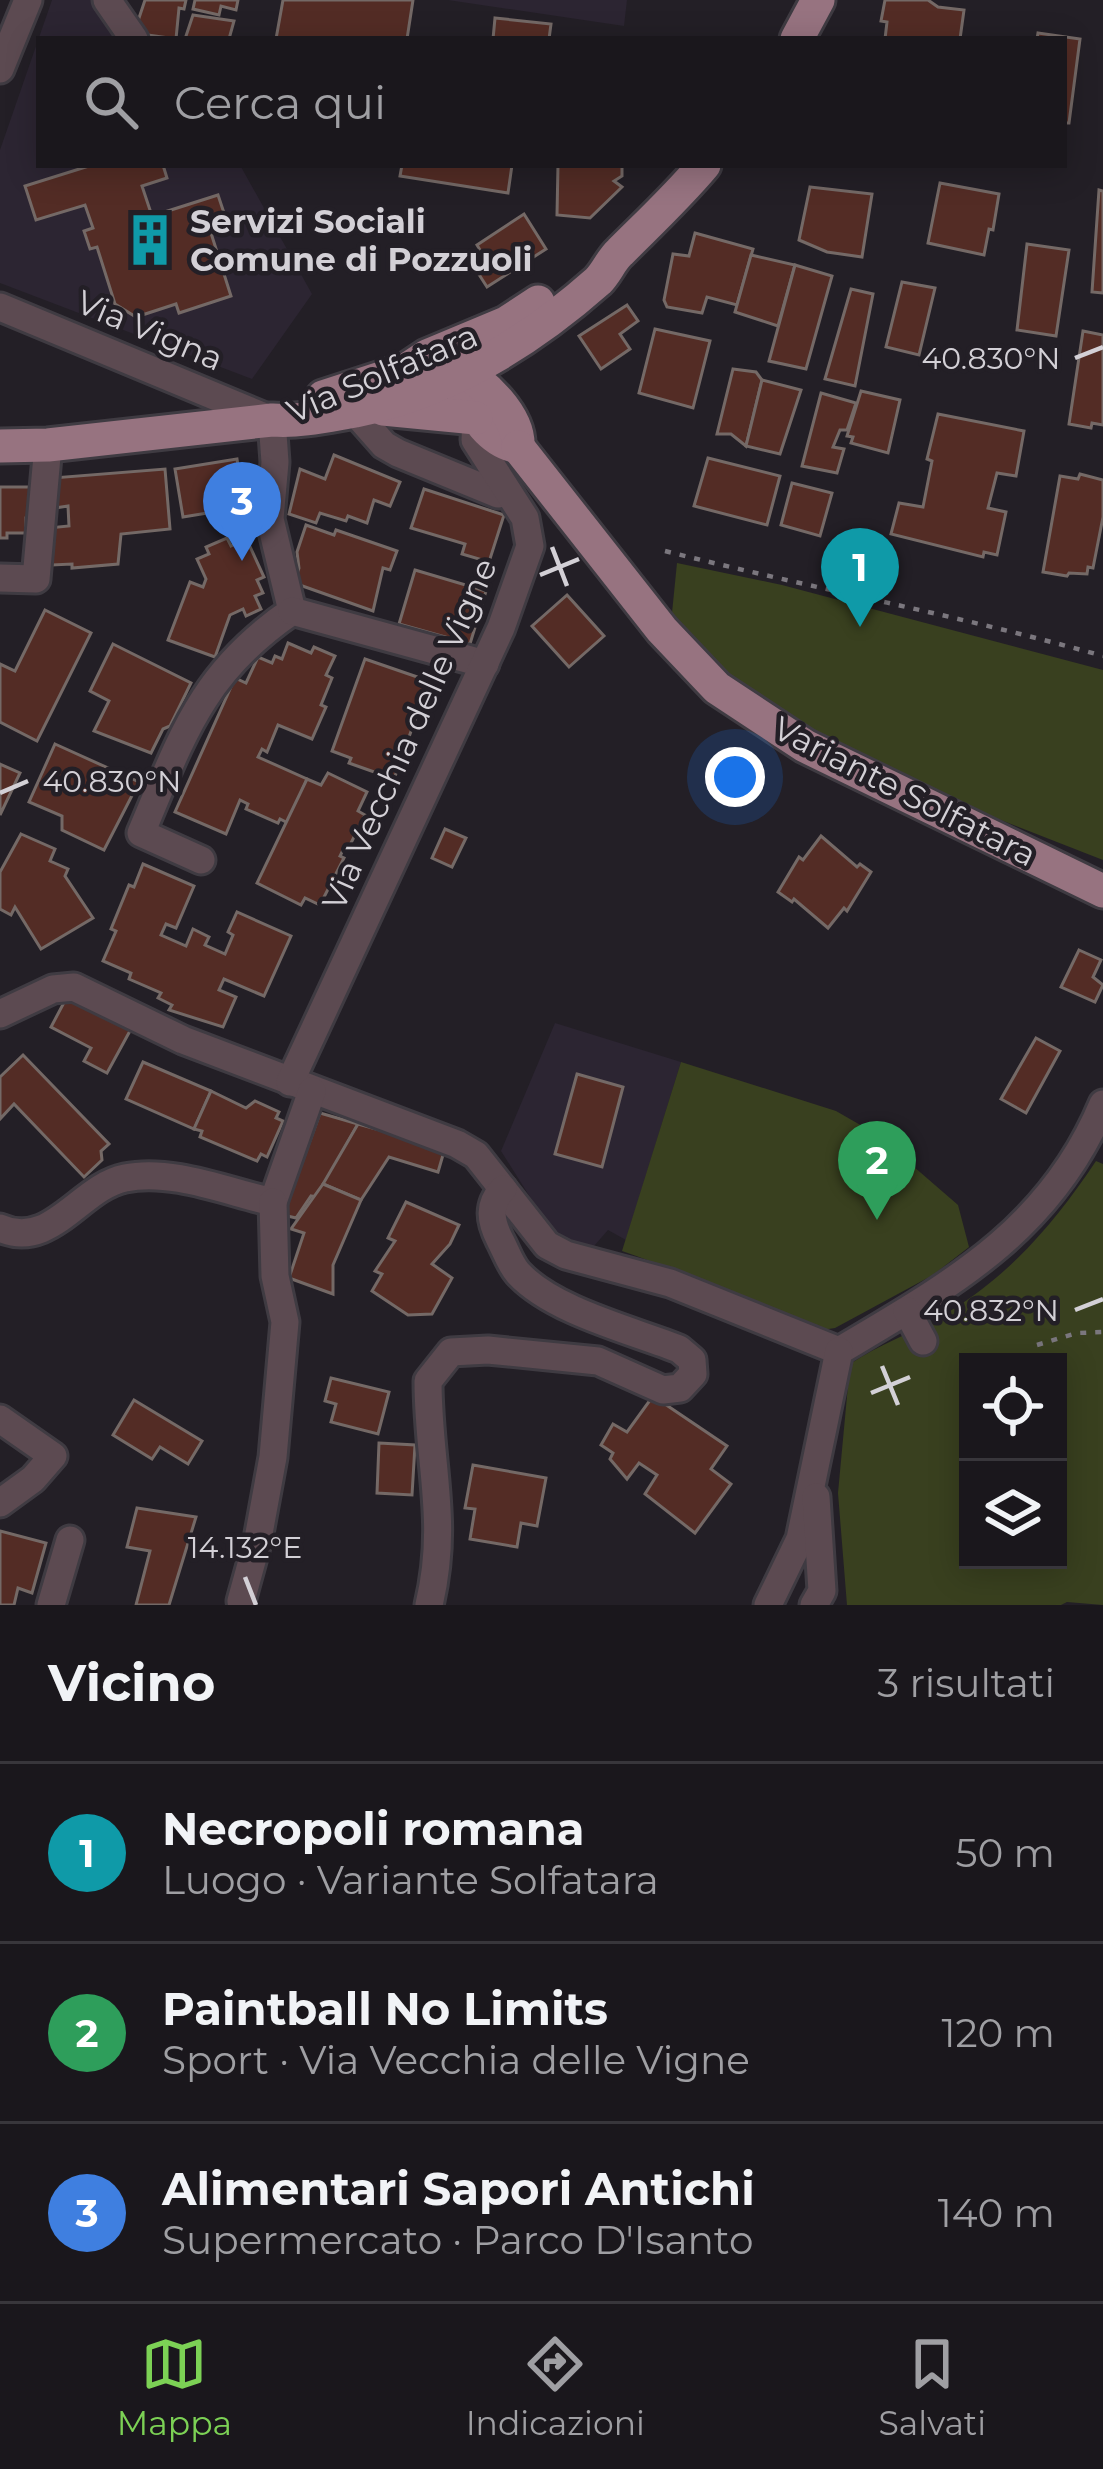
<!DOCTYPE html>
<html lang="it">
<meta charset="utf-8">
<style>
body{margin:0;font-family:Montserrat,sans-serif;background:#272429;color:#f1f3f6}
.controls{position:absolute;right:36px;bottom:36px;display:grid;overflow:hidden;border-radius:0px;box-shadow:0 6px 30px #0003}
.controls button{width:108px;height:108px;display:grid;place-items:center;padding:0;border:0;border-bottom:3px solid #38363b;background:#1a171c;color:#f1f3f6;font:60px sans-serif}
.you{position:absolute;left:735px;top:777px;width:42px;height:42px;margin:-30px;border:9px solid #fff;border-radius:50%;background:#1a73e8;box-shadow:0 0 0 18px #1a73e833}
.badge{display:grid;place-items:center;width:78px;height:78px;border-radius:50%;background:#7cd155;color:#fff;font-size:39px;font-weight:700}
.pin{position:absolute;translate:-50% -99px;filter:drop-shadow(0 3px 6px #0008)}
.pin::after{content:'';position:absolute;top:63px;width:42px;height:36px;background:inherit;clip-path:polygon(0 0,100% 0,50% 100%)}
.list{margin:0;padding:0;list-style:none}
h2{display:flex;justify-content:space-between;align-items:center;height:156px;margin:0;padding:0 48px;font-size:51px}
h2 small{font-size:39px;font-weight:400;color:#9f9fa3}
.list li{display:grid;grid-template-columns:78px 1fr auto;gap:36px;align-items:center;box-sizing:border-box;height:180px;padding:0 48px;border-top:3px solid #38363b}
.list b{display:block;font-size:45px;white-space:nowrap}
.list p{margin:0;font-size:39px;white-space:nowrap;color:#9f9fa3}
.list em{font-size:39px;font-style:normal;color:#9f9fa3}
.icon{flex:none;width:66px;height:66px;fill:none;stroke:currentColor;stroke-width:2;stroke-linecap:round;stroke-linejoin:round}
.map{position:relative;flex:none;width:1103px;height:1605px;overflow:hidden}
.search{position:absolute;background:#1a171c;box-shadow:0 6px 30px #0003;left:36px;right:36px;top:36px;height:132px;display:flex;align-items:center;gap:30px;box-sizing:border-box;padding:0 42px;border-radius:0px;color:#9f9fa3;font-size:45px}
.sheet{height:696px;background:#1a171c}
nav{display:flex;justify-content:space-around;align-items:center;box-sizing:border-box;height:168px;border-top:3px solid #38363b;background:#1a171c;font-size:33px;color:#9f9fa3}
nav a{display:grid;justify-items:center;gap:6px}
nav .on{color:#7cd155}
.map>svg:first-child{display:block}
</style>
<div class="map">
<svg width="1103" height="1605" viewBox="0 0 1103 1605">
<rect width="100%" height="100%" fill="#231f26"/>
<g fill="#2c2532">
<polygon points="52,0 110,0 131,39 39,39 39,165 240,165 312,294 252,379 0,283 0,150"/>
<polygon points="448,0 627,0 624,26"/>
<polygon points="555,1023 681,1062 626,1240 608,1230 594,1246 567,1239 547,1224 501,1151"/>
</g>
<g fill="#39401f" fill-rule="evenodd">
<polygon points="677,563 782,585 1103,670 1103,860 944,798 818,736 736,683 671,623"/>
<path d="M681 1062 836 1111 876 1134 958 1205 969 1247 933 1275 835 1328 822 1330C755 1305 690 1274 622 1251Z"/>
<path d="M1096 1161 1103 1164V1605L1067 1602 1061 1605H847L838 1493 850 1364C878 1345 910 1334 940 1317 1007 1279 1054 1224 1096 1161ZM968 1362H1058V1560H968Z"/>
</g>
<g fill="#532c25" stroke="#746966" stroke-width="3">
<polygon points="145,0 186,0 184,9 179,8 176,39 134,33"/>
<polygon points="195,0 238,0 236,10 221,6 219,15 193,9"/>
<polygon points="283,0 413,0 407,39 276,39"/>
<polygon points="885,0 928,0 938,7 964,10 960,39 885,39 887,22 881,21"/>
<polygon points="193,15 234,21 229,39 185,39"/>
<polygon points="495,18 551,24 549,39 493,39"/>
<polygon points="1038,33 1080,39 1069,123 1064,123 1064,39 1037,39"/>
<polygon points="92,165 163,165 167,178 142,186 152,216 218,195 229,228 211,233 231,296 179,313 176,304 136,317 115,304 97,247 90,249 84,231 93,228 85,205 36,220 25,186"/>
<polygon points="402,165 512,165 508,193 400,176"/>
<polygon points="558,165 622,165 622,176 614,181 622,187 590,218 557,215"/>
<polygon points="940,183 999,194 993,230 989,229 984,255 928,243"/>
<polygon points="810,187 872,194 862,257 827,252 799,240"/>
<polygon points="1099,190 1103,191 1103,293 1092,292"/>
<polygon points="524,214 546,249 487,287 471,262 483,255 477,245"/>
<polygon points="695,233 753,249 737,305 707,297 702,313 667,307 664,300 673,254 689,256"/>
<polygon points="1027,244 1069,250 1056,336 1017,330"/>
<polygon points="751,255 795,265 778,326 735,312"/>
<polygon points="795,265 832,276 806,369 769,361"/>
<polygon points="902,282 935,288 919,355 886,347"/>
<polygon points="851,289 873,294 855,386 825,379"/>
<polygon points="627,305 638,321 620,334 630,349 601,369 579,336"/>
<polygon points="655,329 710,341 693,408 639,393"/>
<polygon points="1083,331 1103,335 1103,425 1092,423 1091,428 1069,424"/>
<polygon points="733,369 756,372 762,380 746,446 731,434 717,434"/>
<polygon points="762,380 801,390 780,454 746,446"/>
<polygon points="861,391 900,400 888,453 851,443 853,437 847,436"/>
<polygon points="821,393 856,403 847,430 840,430 833,447 844,449 837,473 802,466"/>
<polygon points="938,414 1024,431 1016,476 997,473 988,508 1006,512 997,555 984,552 983,557 891,534 899,503 923,507 932,461 927,459"/>
<polygon points="334,455 400,482 390,506 374,500 367,523 348,516 346,521 320,513 316,523 289,514 300,469 325,479"/>
<polygon points="708,458 780,476 767,525 694,506"/>
<polygon points="237,459 244,507 183,517 175,469"/>
<polygon points="165,469 170,529 121,534 118,564 72,568 72,564 52,565 48,528 69,526 68,506 55,508 52,478"/>
<polygon points="1080,474 1103,480 1103,517 1093,568 1088,567 1087,574 1069,573 1067,576 1043,572 1060,476 1078,479"/>
<polygon points="792,483 832,493 820,536 781,525"/>
<polygon points="0,487 32,487 32,518 26,518 26,533 7,533 7,538 0,538"/>
<polygon points="424,489 504,515 489,562 462,554 465,544 411,528"/>
<polygon points="306,525 334,535 336,530 397,551 390,570 383,568 373,611 294,583 299,568 297,552"/>
<polygon points="227,538 231,546 246,538 264,577 257,580 263,593 255,596 261,609 246,616 243,609 230,615 215,657 168,640 190,582 203,587 206,579 197,559 209,554 206,547"/>
<polygon points="415,570 486,591 470,644 399,624"/>
<polygon points="567,595 604,636 569,667 532,626"/>
<polygon points="45,610 91,633 37,741 0,722 0,664 15,671"/>
<polygon points="288,643 311,653 314,647 335,656 326,675 332,678 321,705 326,707 312,739 278,725 267,752 262,749 258,757 307,779 288,823 280,819 278,823 246,809 248,804 240,800 226,834 175,812 235,678 246,683 258,657 272,663 275,656 282,659"/>
<polygon points="113,644 191,683 170,726 163,729 151,753 94,731 109,701 90,691"/>
<polygon points="365,659 429,681 394,779 349,763 351,758 332,751"/>
<polygon points="55,744 139,782 104,850 62,830 62,816 29,802"/>
<polygon points="0,764 20,773 0,815"/>
<polygon points="328,773 367,792 358,811 365,815 349,847 345,846 340,856 344,858 320,905 305,898 301,905 257,883 307,779 321,785"/>
<polygon points="445,829 466,838 452,867 432,858"/>
<polygon points="21,834 55,849 50,861 68,869 65,876 93,918 41,949 15,907 11,915 0,909 0,872"/>
<polygon points="821,836 857,867 860,864 871,872 847,911 844,908 828,928 794,899 792,902 778,892 799,857 803,860"/>
<polygon points="143,864 194,886 176,928 166,924 161,935 186,946 193,929 209,937 205,945 225,954 233,935 228,932 237,912 291,936 264,996 224,979 219,990 236,997 223,1027 169,1010 172,1005 158,998 161,993 129,979 131,973 103,961 116,931 111,929 129,885 134,887"/>
<polygon points="1079,950 1101,960 1093,977 1103,985 1095,1002 1061,987"/>
<polygon points="68,995 131,1029 107,1073 84,1061 91,1048 51,1027"/>
<polygon points="1036,1038 1060,1051 1026,1113 1001,1099"/>
<polygon points="23,1055 109,1144 101,1151 102,1160 84,1177 14,1104 0,1119 0,1077"/>
<polygon points="143,1062 211,1091 194,1129 126,1099"/>
<polygon points="577,1074 623,1087 602,1167 555,1154"/>
<polygon points="211,1091 246,1108 255,1101 279,1112 276,1118 283,1121 267,1157 261,1154 257,1161 200,1137 202,1131 194,1129"/>
<polygon points="320,1113 358,1124 317,1197 311,1196 296,1218 283,1215"/>
<polygon points="358,1124 445,1148 438,1172 389,1157 361,1200 323,1184"/>
<polygon points="323,1184 361,1200 333,1265 333,1294 289,1278 304,1233 291,1229"/>
<polygon points="406,1202 459,1225 450,1244 432,1264 452,1278 432,1314 408,1315 372,1291 382,1274 375,1271 395,1241 388,1238"/>
<polygon points="331,1378 389,1392 378,1434 331,1422 336,1404 325,1401"/>
<polygon points="653,1396 727,1446 711,1469 731,1484 695,1533 645,1494 657,1475 639,1463 627,1479 610,1459 613,1453 601,1445 613,1424 627,1432"/>
<polygon points="134,1400 202,1441 188,1464 160,1447 152,1459 113,1435"/>
<polygon points="379,1443 415,1445 412,1495 377,1493"/>
<polygon points="473,1465 546,1478 537,1526 521,1523 517,1547 470,1539 475,1509 465,1508"/>
<polygon points="137,1508 196,1517 169,1605 136,1605 150,1551 127,1547"/>
<polygon points="0,1531 46,1543 32,1593 18,1588 14,1605 0,1605"/>
</g>
<g fill="none" stroke-linecap="round" stroke-linejoin="round">
<g stroke="#3f3b42" stroke-width="33">
<g id="minor">
<polyline points="107,0 134,39"/>
<polyline points="0,69 28,0"/>
<path d="M0 307 272 420 275 462 270 519 292 611C201 673 182 737 141 833L201 860"/>
<polyline points="354,411 384,445 398,453 498,494 508,492"/>
<polyline points="0,578 36,579 48,445"/>
<polyline points="292,611 485,664"/>
<path d="M0 1014 53 989 74 987 183 1040 457 1144 476 1155 547 1245 566 1255 670 1283 839 1351C950 1285 1050 1231 1103 1104"/>
<polyline points="290,1082 501,628 530,546 525,518 475,440 476,418"/>
<path d="M0 1228C51 1251 80 1187 125 1178 171 1168 228 1192 273 1202L312 1091"/>
<polyline points="907,1311 923,1341"/>
<polyline points="0,1419 53,1456 33,1479 0,1503"/>
<polyline points="241,1601 258,1539 273,1457 285,1322 275,1276 273,1202"/>
<polyline points="51,1605 70,1540"/>
<path d="M429 1605C449 1521 428 1464 428 1381L451 1352 488 1350 598 1361 663 1390 680 1388 693 1374 692 1360 679 1349C631 1330 553 1311 518 1273 510 1264 506 1251 500 1240 490 1220 488 1205 503 1189"/>
<polyline points="768,1605 800,1539 839,1351"/>
<polyline points="814,1605 822,1591 816,1497"/>
</g>
</g>
<g stroke="#3f3b42" stroke-width="39">
<g id="major">
<polyline points="797,39 818,0"/>
<path d="M473 357 462 391C475 416 489 441 518 447"/>
<path d="M457 369C484 381 520 417 518 447"/>
<polyline points="323,397 406,370 427,356 506,323 538,302"/>
<polyline points="383,409 476,418"/>
<path d="M0 446 48 445 272 420C301 422 326 416 355 411 447 392 528 343 598 281 607 272 611 260 620 252 649 223 678 196 704 165"/>
<polyline points="518,447 662,630 717,688 805,746 1103,891"/>
</g>
</g>
<g stroke="#7b777e" stroke-width="4.5" stroke-dasharray="6 9" stroke-linecap="butt">
<path d="M665 551C811 588 958 615 1103 656"/>
<polyline points="1037,1345 1077,1333 1103,1332"/>
</g>
<use href="#minor" stroke="#5c4a51" stroke-width="27"/>
<use href="#major" stroke="#977380" stroke-width="33"/>
</g>
<path fill="none" stroke="#d3d0d6" stroke-width="4.5" d="M1075 358 1103 347M552 547 567 586M540 575 579 559M0 793 28 781M1075 1310 1103 1299M882 1366 898 1405M871 1393 910 1377M245 1577 256 1605"/>
<defs>
<g id="building-bare" transform="scale(4.14)"><path d="M-4-6H4V6H1V3H-1V6H-4ZM-2.5-4.3h1.7v1.8h-1.7ZM.8-4.3h1.7v1.8H.8ZM-2.5-1h1.7V.8h-1.7ZM.8-1h1.7V.8H.8Z" fill="#0f9aa8" stroke="#231f26" stroke-width="2.5" paint-order="stroke"/></g>
</defs>
<g fill-rule="evenodd">
<use href="#building-bare" x="150" y="240"/>
</g>
<g text-anchor="middle" stroke-width="9" stroke-linejoin="round" paint-order="stroke">
<g font-size="33" font-weight="bold" fill="#d3d0d6" stroke="#231f26" text-anchor="start">
<text x="190" y="233">Servizi Sociali<tspan x="190" dy="38">Comune di Pozzuoli</tspan></text>
</g>
<g font-size="33" fill="#d3d0d6" stroke="#231f26">
<text transform="translate(150 330) rotate(23)" y="12">Via Vigna</text>
<text transform="translate(382 373) rotate(-23)" y="12">Via Solfatara</text>
<text transform="translate(409 734) rotate(-66)" y="12">Via Vecchia delle Vigne</text>
<text transform="translate(905 791) rotate(27)" y="12">Variante Solfatara</text>
</g>
</g>
<g font-size="30" text-anchor="middle" fill="#d3d0d6" stroke="#231f26" stroke-width="9" stroke-linejoin="round" paint-order="stroke">
<text x="991" y="369">40.830°N</text>
<text x="112" y="792">40.830°N</text>
<text x="991" y="1321">40.832°N</text>
<text x="245" y="1558">14.132°E</text>
</g>
</svg>
<div class="controls">
<button><svg class="icon" aria-label="locate" viewBox="0 0 24 24"><circle cx="12" cy="12" r="6"/><path d="M12 2v4M12 18v4M2 12h4M18 12h4"/></svg></button>
<button><svg class="icon" aria-label="layers" viewBox="0 0 24 24"><path d="M12 4l9 5-9 5-9-5zM3 14l9 5 9-5"/></svg></button>
</div>
<div class="you"></div>
<div class="pin badge" style="left:860px;top:627px;background:#0f9aa8">1</div>
<div class="pin badge" style="left:877px;top:1220px;background:#2e9e5b">2</div>
<div class="pin badge" style="left:242px;top:561px;background:#3f7fe0">3</div>
<div class="search"><svg class="icon" aria-label="search" viewBox="0 0 24 24"><circle cx="10" cy="10" r="6"/><path d="M15 15l6 6"/></svg>Cerca qui</div>
</div>
<section class="sheet">
<h2>Vicino<small>3 risultati</small></h2>
<ul class="list">
<li><span class="badge" style="background:#0f9aa8">1</span><div><b>Necropoli romana</b><p>Luogo · Variante Solfatara</p></div><em>50 m</em></li>
<li><span class="badge" style="background:#2e9e5b">2</span><div><b>Paintball No Limits</b><p>Sport · Via Vecchia delle Vigne</p></div><em>120 m</em></li>
<li><span class="badge" style="background:#3f7fe0">3</span><div><b>Alimentari Sapori Antichi</b><p>Supermercato · Parco D'Isanto</p></div><em>140 m</em></li>
</ul>
</section>
<nav>
<a class="on"><svg class="icon" aria-label="map" viewBox="0 0 24 24"><path d="M3 6l6-2 6 2 6-2v14l-6 2-6-2-6 2zM9 4v14M15 6v14"/></svg>Mappa</a>
<a><svg class="icon" aria-label="directions" viewBox="0 0 24 24"><path d="M12 3l9 9-9 9-9-9zM9 14v-3h6M13 9l2 2-2 2"/></svg>Indicazioni</a>
<a><svg class="icon" aria-label="saved" viewBox="0 0 24 24"><path d="M7 4h10v16l-5-4-5 4z"/></svg>Salvati</a>
</nav>
